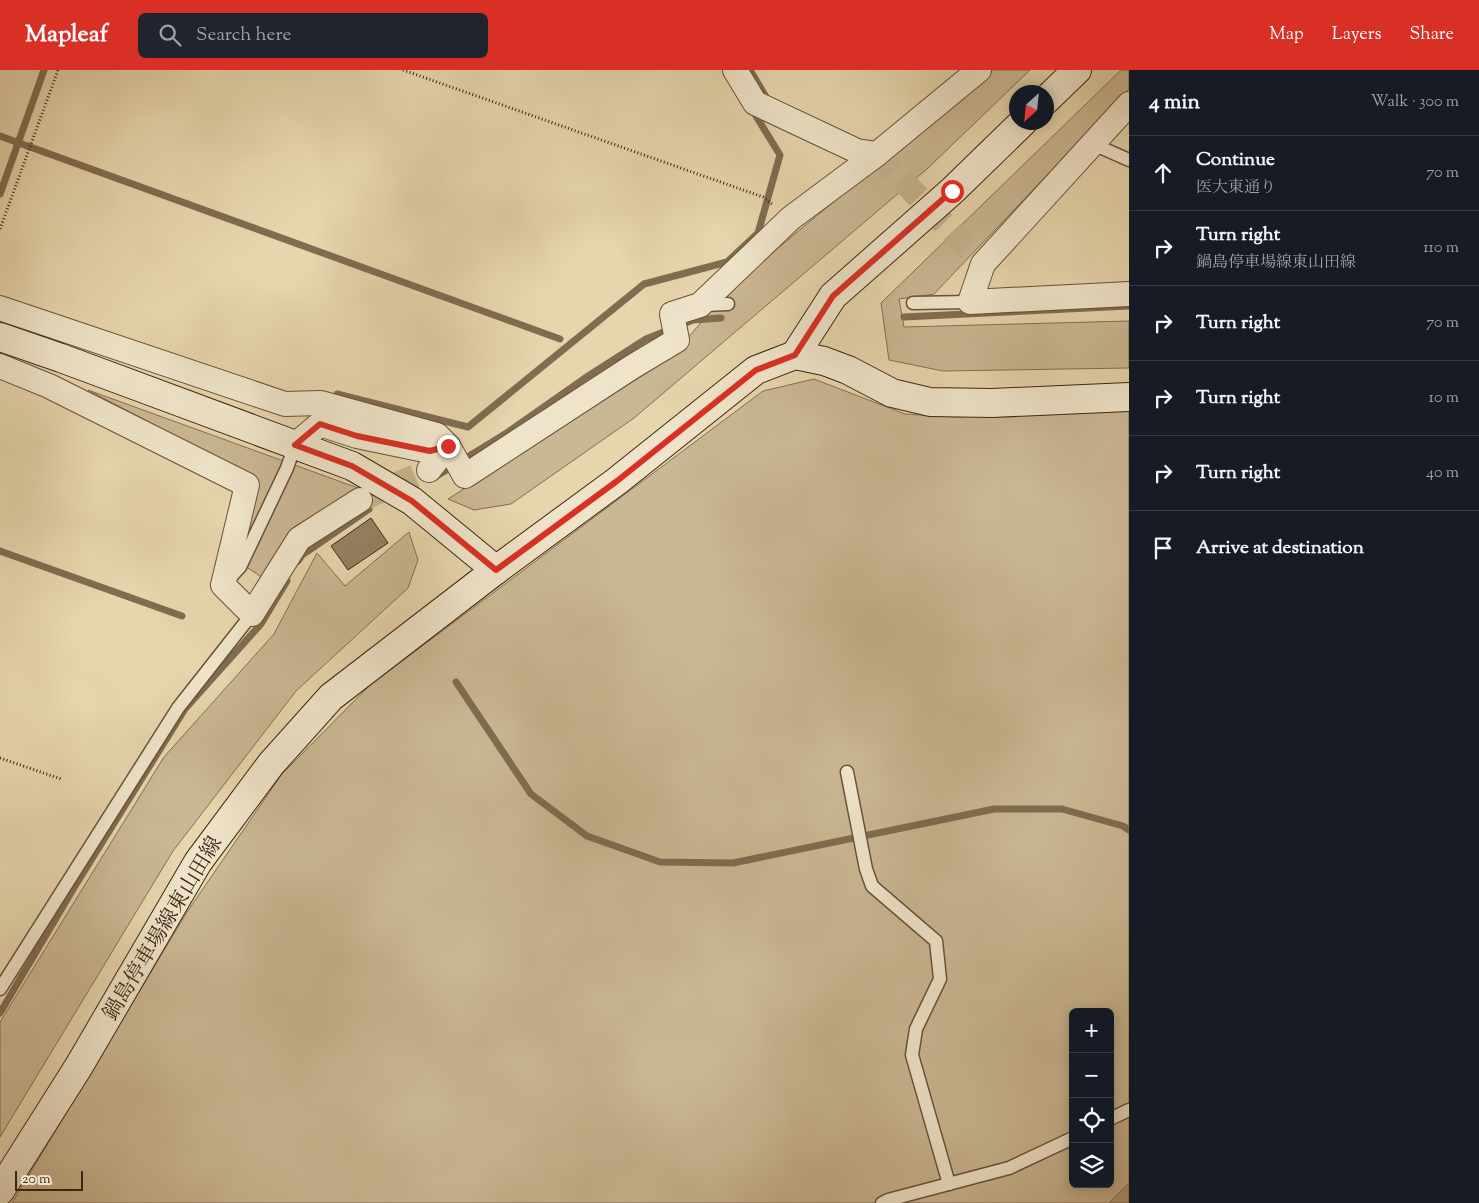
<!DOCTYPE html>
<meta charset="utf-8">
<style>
body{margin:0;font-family:"Sorts Mill Goudy","Noto Serif JP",serif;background:#20242c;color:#f1f3f6}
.controls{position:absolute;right:15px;bottom:15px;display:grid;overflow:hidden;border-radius:8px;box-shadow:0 2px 12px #0003}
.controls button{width:45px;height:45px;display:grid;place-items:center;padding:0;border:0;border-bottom:1px solid #363941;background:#171b24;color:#f1f3f6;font:25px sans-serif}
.compass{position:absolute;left:1009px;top:15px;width:45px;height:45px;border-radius:50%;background:#171b24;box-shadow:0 2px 12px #0003;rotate:207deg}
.scale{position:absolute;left:15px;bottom:12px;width:68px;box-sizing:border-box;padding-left:5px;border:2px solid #3d2713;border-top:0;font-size:14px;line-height:18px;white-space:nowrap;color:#3d2713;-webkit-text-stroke:4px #efe4ca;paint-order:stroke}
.stop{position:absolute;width:15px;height:15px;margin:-11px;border:4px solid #d93025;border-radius:50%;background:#fff}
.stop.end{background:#d93025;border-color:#fff;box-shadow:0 1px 5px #0008}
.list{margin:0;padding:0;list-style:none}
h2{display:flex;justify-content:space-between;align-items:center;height:65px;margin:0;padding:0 20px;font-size:21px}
h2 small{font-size:16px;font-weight:400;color:#9ea1a6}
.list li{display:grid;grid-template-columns:32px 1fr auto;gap:15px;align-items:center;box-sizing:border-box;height:75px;padding:0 20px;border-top:1px solid #363941}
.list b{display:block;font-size:19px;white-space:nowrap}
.list p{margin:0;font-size:16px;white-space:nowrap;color:#9ea1a6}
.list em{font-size:16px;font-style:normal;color:#9ea1a6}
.icon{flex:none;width:28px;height:28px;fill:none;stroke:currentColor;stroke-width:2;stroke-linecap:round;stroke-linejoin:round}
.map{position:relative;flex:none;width:1129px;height:1133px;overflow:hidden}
header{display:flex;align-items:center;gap:30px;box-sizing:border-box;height:70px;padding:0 25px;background:#d93025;color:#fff}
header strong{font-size:24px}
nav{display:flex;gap:28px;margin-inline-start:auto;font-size:18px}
.search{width:350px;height:45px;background:#20242c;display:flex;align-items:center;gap:12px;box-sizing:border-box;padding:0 18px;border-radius:8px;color:#9ea1a6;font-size:19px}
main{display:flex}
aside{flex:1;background:#171b24}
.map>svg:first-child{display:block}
</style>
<header>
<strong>Mapleaf</strong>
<div class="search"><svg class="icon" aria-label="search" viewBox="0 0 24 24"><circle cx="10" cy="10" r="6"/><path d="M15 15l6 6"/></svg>Search here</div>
<nav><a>Map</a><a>Layers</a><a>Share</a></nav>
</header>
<main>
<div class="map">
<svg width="1129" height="1133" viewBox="0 0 1129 1133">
<rect width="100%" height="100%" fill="#e7d5ad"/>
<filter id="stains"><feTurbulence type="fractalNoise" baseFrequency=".004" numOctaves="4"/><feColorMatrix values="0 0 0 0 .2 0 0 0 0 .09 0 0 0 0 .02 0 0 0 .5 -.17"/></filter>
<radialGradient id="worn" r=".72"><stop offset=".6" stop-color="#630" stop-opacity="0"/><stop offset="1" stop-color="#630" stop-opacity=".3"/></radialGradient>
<g fill="#cab793" stroke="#846f53" fill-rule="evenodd">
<polygon points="992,0 1030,0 927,99 634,348 511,434 474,440 448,429 670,288 736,213"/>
<polygon points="1121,0 1129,0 1129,19 934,224 899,229 904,257 1129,251 1129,298 943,301 889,290 881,233"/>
<path d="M814 309 905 344 956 347 1129 339V1133H12L187 842 282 704 370 615 763 321ZM1073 942H1110V1114H1073Z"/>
<polygon points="88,320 358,418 294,457 263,508 239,492 253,407"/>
<polygon points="409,462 418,490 408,518 296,621 173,781 0,1067 0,952 164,687 274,564 317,483 345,516"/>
</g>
<polygon fill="#ad9a79" stroke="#806c50" points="1129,1113 1129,1133 1109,1133"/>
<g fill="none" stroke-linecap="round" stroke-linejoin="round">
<g stroke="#806c50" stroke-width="7">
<polyline points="750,0 766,27"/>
<polyline points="0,66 560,269"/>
<polyline points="0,124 44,0"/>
<polyline points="904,247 1129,236"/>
<polyline points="337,324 468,357 644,214 727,192 758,163 780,85 756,46"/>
<polyline points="435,407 505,364 585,308 646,269 693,250 721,248"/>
<polyline points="0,481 182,546"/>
<polyline points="298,491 302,485 369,439"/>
<polyline points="456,612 531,724 587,766 660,792 733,793 994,739 1062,739 1123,756 1129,760"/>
<polyline points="0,943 75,816 185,639 261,554 287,511"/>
</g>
</g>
<polygon fill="#958163" stroke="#3d2713" points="371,448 388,473 348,500 331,476"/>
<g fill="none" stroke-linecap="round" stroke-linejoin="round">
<g stroke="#c5b28e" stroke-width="24" stroke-dasharray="24 12" stroke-linecap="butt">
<polyline points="877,84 983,194"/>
<polyline points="360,430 429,400"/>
</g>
<g stroke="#68523a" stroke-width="15">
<g id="lane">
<polyline points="1093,74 1129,90"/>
<polyline points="913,233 970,232"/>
<polyline points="703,235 728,234"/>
<polyline points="228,510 240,497 287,398 295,375"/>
<polyline points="847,702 866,799 872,816 936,871 940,909 916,959 912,985 949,1114"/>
<polyline points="0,919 178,638 252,544"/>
<polyline points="1110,1049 1129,1040"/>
<polyline points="882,1133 888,1130 1009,1098 1073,1068"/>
</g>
</g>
<g stroke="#68523a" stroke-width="26">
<g id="street">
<polyline points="735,0 755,33 857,81 877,84"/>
<polyline points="1129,34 983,194 970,232 1129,224"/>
<polyline points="0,238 285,334 321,333 437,365 448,376 429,400"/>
<polyline points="0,296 49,316 247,415 223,515 252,544 299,469 360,430"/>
<polyline points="295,375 320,354 357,366 429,381 448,376 465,406 632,297 677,270 672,244 700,235 791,148 877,84 979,0"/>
</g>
</g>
<g stroke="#3d2713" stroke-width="30">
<g id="secondary">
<polyline points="1046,30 1077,0"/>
<polyline points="0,267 61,288 352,396 412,431 496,500"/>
<polyline points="795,285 833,226 952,121 1023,52"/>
<polyline points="0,1121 79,996 198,792 271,694 331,627 496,500 617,411 756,300 795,285 824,291 848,300 892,323 930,332 992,333 1129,327"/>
</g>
</g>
<g stroke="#3d2713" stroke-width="3" stroke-dasharray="1 2.5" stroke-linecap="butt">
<polyline points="403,0 763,127 772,134"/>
<polyline points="0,159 58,0"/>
<polyline points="0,688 61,709"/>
</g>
<use href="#lane" stroke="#efe4ca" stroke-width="12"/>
<use href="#street" stroke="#efe4ca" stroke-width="24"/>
<use href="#secondary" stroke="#efe4ca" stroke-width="28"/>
</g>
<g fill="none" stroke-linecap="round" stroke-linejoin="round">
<polyline stroke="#d93025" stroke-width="6" points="448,376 430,381 357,366 320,354 295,375 352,396 412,431 496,500 617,411 756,300 795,285 833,226 952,121"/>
</g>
<g text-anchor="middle" stroke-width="4.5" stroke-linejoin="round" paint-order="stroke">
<g font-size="21" fill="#3d2713" stroke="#efe4ca">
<text transform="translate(162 858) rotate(-59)" y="7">鍋島停車場線東山田線</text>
</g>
</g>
<rect width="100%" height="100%" filter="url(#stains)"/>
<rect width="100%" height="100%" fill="url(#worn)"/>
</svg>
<div class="controls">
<button>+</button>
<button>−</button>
<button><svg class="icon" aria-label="locate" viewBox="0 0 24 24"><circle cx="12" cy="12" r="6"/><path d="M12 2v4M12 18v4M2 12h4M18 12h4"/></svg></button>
<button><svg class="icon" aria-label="layers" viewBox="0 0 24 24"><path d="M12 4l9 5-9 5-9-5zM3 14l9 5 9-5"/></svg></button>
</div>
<svg class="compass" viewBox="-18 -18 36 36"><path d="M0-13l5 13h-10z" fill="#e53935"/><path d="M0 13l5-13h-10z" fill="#9ea1a6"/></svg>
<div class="scale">20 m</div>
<div class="stop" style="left:952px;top:121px"></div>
<div class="stop end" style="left:448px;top:376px"></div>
</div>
<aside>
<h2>4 min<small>Walk · 300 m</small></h2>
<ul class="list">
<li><svg class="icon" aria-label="ahead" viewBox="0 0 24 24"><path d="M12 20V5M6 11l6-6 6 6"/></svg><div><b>Continue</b><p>医大東通り</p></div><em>70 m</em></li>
<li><svg class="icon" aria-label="right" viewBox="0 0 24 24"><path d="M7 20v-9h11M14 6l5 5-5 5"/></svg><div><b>Turn right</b><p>鍋島停車場線東山田線</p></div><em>110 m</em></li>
<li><svg class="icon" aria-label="right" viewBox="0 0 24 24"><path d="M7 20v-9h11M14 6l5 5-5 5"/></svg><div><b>Turn right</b></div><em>70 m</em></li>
<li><svg class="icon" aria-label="right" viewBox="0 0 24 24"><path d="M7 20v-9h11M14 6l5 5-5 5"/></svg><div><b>Turn right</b></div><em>10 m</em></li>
<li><svg class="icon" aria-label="right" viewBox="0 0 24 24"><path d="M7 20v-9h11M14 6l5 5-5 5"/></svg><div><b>Turn right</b></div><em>40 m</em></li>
<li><svg class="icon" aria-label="arrive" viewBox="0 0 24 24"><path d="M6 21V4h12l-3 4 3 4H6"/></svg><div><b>Arrive at destination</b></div></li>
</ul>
</aside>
</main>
